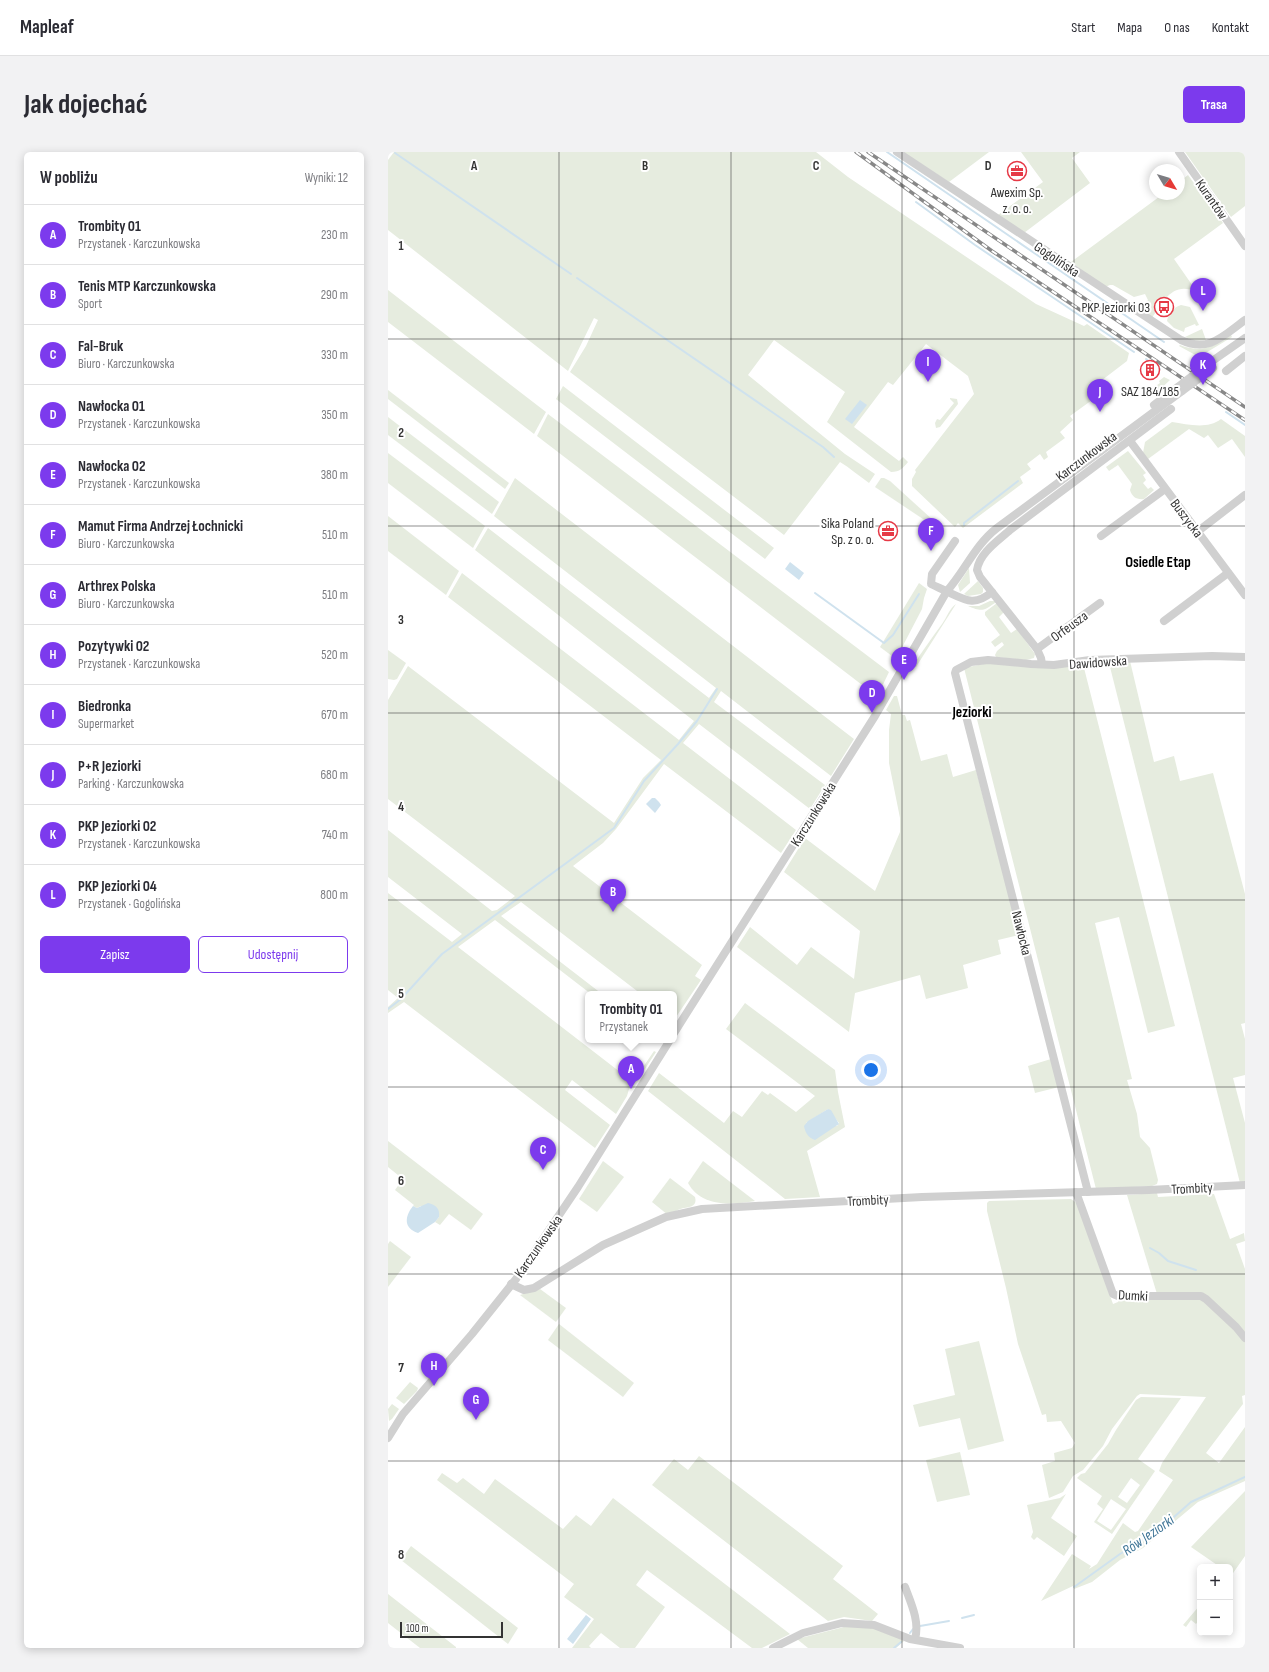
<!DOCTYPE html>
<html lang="pl">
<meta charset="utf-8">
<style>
body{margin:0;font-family:"Sofia Sans Condensed",sans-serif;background:#f2f2f3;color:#2b2b33}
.controls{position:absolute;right:12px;bottom:12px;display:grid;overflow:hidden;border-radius:6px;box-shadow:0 2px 10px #0003}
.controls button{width:36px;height:36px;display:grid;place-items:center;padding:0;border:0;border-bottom:1px solid #e1e1e2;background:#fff;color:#2b2b33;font:20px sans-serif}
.compass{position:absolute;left:761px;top:12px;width:36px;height:36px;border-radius:50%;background:#fff;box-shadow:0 2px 10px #0003;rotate:128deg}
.scale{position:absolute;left:12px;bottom:10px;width:103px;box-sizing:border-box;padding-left:4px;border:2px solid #333;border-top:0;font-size:11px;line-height:14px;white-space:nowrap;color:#333;-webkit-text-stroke:3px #fff;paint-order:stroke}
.you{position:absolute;left:483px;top:918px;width:14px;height:14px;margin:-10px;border:3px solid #fff;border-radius:50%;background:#1a73e8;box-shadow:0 0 0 6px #1a73e833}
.badge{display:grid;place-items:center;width:26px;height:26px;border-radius:50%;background:#7c3aed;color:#fff;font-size:13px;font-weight:700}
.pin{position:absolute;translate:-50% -33px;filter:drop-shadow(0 1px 2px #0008)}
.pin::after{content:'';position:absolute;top:21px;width:14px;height:12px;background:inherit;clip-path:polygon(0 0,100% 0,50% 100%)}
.popup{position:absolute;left:197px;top:839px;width:92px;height:52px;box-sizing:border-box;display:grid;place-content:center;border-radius:6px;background:#fff;filter:drop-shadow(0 1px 3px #0005);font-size:13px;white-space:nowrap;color:#7c7c81}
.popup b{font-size:15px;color:#2b2b33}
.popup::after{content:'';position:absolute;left:50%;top:100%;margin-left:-8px;border:8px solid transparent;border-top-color:#fff}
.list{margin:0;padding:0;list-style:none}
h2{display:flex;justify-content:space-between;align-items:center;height:52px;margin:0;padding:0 16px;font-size:17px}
h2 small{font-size:13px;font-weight:400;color:#7c7c81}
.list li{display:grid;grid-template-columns:26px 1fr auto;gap:12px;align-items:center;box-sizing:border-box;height:60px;padding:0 16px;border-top:1px solid #e1e1e2}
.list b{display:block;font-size:15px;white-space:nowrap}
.list p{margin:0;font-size:13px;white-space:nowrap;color:#7c7c81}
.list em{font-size:13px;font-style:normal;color:#7c7c81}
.actions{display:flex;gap:8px;padding:12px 16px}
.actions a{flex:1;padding:9px 0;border:1px solid #7c3aed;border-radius:6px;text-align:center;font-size:14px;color:#7c3aed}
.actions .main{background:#7c3aed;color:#fff}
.map{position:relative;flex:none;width:857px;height:1496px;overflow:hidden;border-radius:6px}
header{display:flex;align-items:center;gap:24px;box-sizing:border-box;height:56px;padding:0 20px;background:#fff;border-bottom:1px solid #e1e1e2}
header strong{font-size:19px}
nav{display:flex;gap:22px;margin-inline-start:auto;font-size:14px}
.intro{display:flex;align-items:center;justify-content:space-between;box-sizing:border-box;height:96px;padding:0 24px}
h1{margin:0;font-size:28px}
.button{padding:10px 18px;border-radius:6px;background:#7c3aed;color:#fff;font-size:14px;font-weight:700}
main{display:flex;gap:24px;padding:0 24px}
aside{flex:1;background:#fff;border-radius:6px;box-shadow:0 2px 10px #0003}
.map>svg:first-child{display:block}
</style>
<header>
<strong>Mapleaf</strong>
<nav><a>Start</a><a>Mapa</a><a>O nas</a><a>Kontakt</a></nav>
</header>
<div class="intro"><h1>Jak dojechać</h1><a class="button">Trasa</a></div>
<main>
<aside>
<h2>W pobliżu<small>Wyniki: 12</small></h2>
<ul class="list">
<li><span class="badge">A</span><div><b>Trombity 01</b><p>Przystanek · Karczunkowska</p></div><em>230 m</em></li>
<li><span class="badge">B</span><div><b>Tenis MTP Karczunkowska</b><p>Sport</p></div><em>290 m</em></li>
<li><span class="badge">C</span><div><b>Fal-Bruk</b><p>Biuro · Karczunkowska</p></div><em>330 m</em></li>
<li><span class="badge">D</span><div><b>Nawłocka 01</b><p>Przystanek · Karczunkowska</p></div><em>350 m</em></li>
<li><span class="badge">E</span><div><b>Nawłocka 02</b><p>Przystanek · Karczunkowska</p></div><em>380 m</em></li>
<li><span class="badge">F</span><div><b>Mamut Firma Andrzej Łochnicki</b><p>Biuro · Karczunkowska</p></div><em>510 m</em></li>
<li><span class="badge">G</span><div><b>Arthrex Polska</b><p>Biuro · Karczunkowska</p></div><em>510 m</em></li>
<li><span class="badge">H</span><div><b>Pozytywki 02</b><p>Przystanek · Karczunkowska</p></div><em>520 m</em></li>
<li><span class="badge">I</span><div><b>Biedronka</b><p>Supermarket</p></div><em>670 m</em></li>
<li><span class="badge">J</span><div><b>P+R Jeziorki</b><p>Parking · Karczunkowska</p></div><em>680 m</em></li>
<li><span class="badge">K</span><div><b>PKP Jeziorki 02</b><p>Przystanek · Karczunkowska</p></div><em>740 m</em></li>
<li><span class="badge">L</span><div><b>PKP Jeziorki 04</b><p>Przystanek · Gogolińska</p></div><em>800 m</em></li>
</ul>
<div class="actions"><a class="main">Zapisz</a><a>Udostępnij</a></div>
</aside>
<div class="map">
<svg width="857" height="1496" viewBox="0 0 857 1496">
<rect width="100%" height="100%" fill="#fff"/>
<g fill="#e6ecdf" fill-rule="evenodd">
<path d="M6 0H428L460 25 648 152 696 174 699 172 741 201 739 209 705 235 711 243 682 264 685 268 672 280 677 286 658 300 660 305 656 308 652 302 639 312 643 317 632 325 635 331 575 376 570 371 567 375 524 334V327L528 320 527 318 586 242 580 224 538 192 505 233 500 230 466 275 511 309 515 305 520 310C515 316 512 320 503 320L439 270 457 240 386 188 360 223 457 302 487 322 481 331C471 324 462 316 452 310L396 383 182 220 198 194 210 168 206 166 180 219 0 78V8Z"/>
<polygon points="515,0 601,0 561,30"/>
<polygon points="633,0 692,0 684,6 702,31 636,81 610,63 655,30"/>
<polygon points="797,0 857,0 857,54 843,65"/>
<path d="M800 23 835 71 786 107 809 140C785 129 776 148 764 166L757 162 760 156 757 152 760 148 757 142 746 145 725 133H722L717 135 683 110 775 42H791V30Z"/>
<polygon points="0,138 158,260 146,282 0,170"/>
<path d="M793 153 802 155 811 173 808 174 807 172 797 176 796 180 786 176 779 169C780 162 786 155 793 153Z"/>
<polygon points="814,177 818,188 807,189 797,185"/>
<path d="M843 183 844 185 811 205 791 194 792 193C812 201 827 195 843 183Z"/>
<polygon points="776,225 782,228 766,243 762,238 772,231 771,229"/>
<polygon points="175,234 386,396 377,407 168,247"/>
<polygon points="0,238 121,331 117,337 0,247"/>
<polygon points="562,246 569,247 570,252 552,275 548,276 547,271 549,267 552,268 566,251 562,247"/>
<polygon points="160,262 501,520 490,543 482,539 149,284"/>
<polygon points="0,265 111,350 104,362 0,283"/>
<path d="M833 267 857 284V305L844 287 830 296 820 283 816 286 801 277 760 307 755 301 757 290 784 270C799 272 819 278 833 267Z"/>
<path d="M740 299 758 321 755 323 758 328 755 331 760 337 763 335 766 338 756 347C749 348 744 345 742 338L744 332 730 313 721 319 718 315Z"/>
<polygon points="0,301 97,374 85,396 0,331"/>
<polygon points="127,326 466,587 443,624 333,539 326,550 437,633 422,657 311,572 295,591 408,678 393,701 276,612 228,677 215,691 185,714 314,813 307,824 313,828 286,868 286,842 253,842 133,750 113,764 214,842 203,842 107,768 70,795 245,930 266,899 268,900 251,926 241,937 239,944 228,962 184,928 177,938 222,973 207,996 16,850 0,861 0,855 10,846 0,838 0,741 64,790 74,782 0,725 0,678 104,759 109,758 127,744 0,647 0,548 20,514 226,671 255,626 273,608 60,445 74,421 291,588 306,569 87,398 100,376 321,546 328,536 106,364"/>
<polygon points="493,326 496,326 502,329 546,369 544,373 487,335"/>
<polygon points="0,364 71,419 58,443 0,399"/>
<polygon points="581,416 582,431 572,440 570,433"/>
<polygon points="590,429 595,436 595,440 593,442 580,444 576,442"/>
<polygon points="531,431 539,437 536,446 534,457 508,507 492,495"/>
<path d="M602 449H607V451C595 459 594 460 580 454H591Z"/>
<polygon points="609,451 616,460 611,465 623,481 629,477 647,502 646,506 638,508 608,505 607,503 609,499 616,493 614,490 607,495 603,490 612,483 597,463 597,460"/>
<path d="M568 452 528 515 525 514C534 499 544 486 554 472 559 465 561 457 568 452Z"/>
<polygon points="0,498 18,511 9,527 6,528 0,527"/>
<polygon points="742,509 766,610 786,604 792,629 825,621 857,742 857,871 853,872 857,887 857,923 845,926 857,971 857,1029 852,1031 721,511"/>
<polygon points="595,512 695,512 787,874 760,881 731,765 707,771 744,927 739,928 749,962 752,985 762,996 770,1028 769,1032 764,1034 708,1037 576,516"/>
<polygon points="506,544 509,544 514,563 517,563 519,569 522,568 533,609 559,602 565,625 588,618 631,783 610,788 613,802 575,813 580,836 538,847 532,823 467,841 461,880 349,795 362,775 409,813 423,795 466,827 472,779 396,720 417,686 487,739 512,680 512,666 501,611 501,578 503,562 498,558"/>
<path d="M357 851 447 918 450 940 457 975 419 999 432 1045 397 1047 260 939 271 921 336 971 345 959 354 965 374 939 380 943 382 941 408 960 427 944 338 877ZM440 957 451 971 449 974 418 971Z"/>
<polygon points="663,907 671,935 647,941 640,914"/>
<polygon points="0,989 95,1062 83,1078 61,1062 52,1073 47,1070 51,1065 33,1054 29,1056 25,1054 26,1053 7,1038 15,1027 0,1015"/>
<polygon points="215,1009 236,1025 209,1060 191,1047"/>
<path d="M315 1009 367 1049C343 1053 313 1055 300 1031Z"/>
<path d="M282 1026 307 1045C310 1056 299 1055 292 1057 288 1059 284 1061 280 1063L264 1050Z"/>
<polygon points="769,1041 770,1045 826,1042 842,1087 856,1081 857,1089 848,1092 857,1117 857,1183 821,1146 769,1142 739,1043"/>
<polygon points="683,1047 690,1052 725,1152 730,1150 732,1147 813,1147 857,1188 857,1243 854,1244 855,1252 818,1301 831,1311 857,1275 857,1329 810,1350 755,1396 732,1408 704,1430 686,1437 685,1434 653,1449 684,1402 703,1414 701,1417 709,1412 735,1371 747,1380 750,1379 785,1328 771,1319 774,1311 818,1245 752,1242 749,1244 724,1277 715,1294 695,1318 685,1324 675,1340 661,1346 654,1313 667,1309 666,1301 684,1296 687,1291 673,1269 659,1270 658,1262 654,1263 630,1192 618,1136 599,1059 599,1051 601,1049"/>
<polygon points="2,1089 23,1105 0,1135 0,1092"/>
<polygon points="152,1137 178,1156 168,1170 132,1143"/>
<polygon points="171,1172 246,1231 235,1245 160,1188"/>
<polygon points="591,1189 616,1289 580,1298 572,1266 531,1275 525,1253 567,1243 557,1197"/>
<polygon points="22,1230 30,1236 29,1239 16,1252 8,1246"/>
<path d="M753 1245 793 1246 750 1307 767 1319 724 1382 706 1370 715 1357 709 1352 714 1344 689 1326 693 1322 697 1321 720 1292 728 1278 748 1248ZM743 1326 752 1333 739 1351 730 1345ZM723 1347 738 1357 723 1378 709 1369Z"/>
<polygon points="4,1252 11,1257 4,1267 1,1269 0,1257"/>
<polygon points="572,1300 582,1343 549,1350 538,1308"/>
<polygon points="311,1304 455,1414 445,1427 490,1462 484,1469 456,1465 440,1469 264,1333 286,1307 300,1318"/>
<polygon points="54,1321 69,1331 75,1326 96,1342 107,1327 175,1377 188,1363 203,1374 225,1346 402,1482 374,1496 364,1496 259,1418 248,1433 277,1455 247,1496 232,1496 213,1481 201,1494 203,1496 184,1496 206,1467 176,1445 186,1432 49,1328"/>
<polygon points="857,1339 857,1404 843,1424 842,1415 832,1415 803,1395"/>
<polygon points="678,1342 663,1366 689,1384 676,1404 649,1385 646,1388 643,1385 645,1380 639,1353 672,1346"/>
<polygon points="23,1394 130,1476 120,1492 13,1408"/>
<polygon points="0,1442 68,1495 68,1496 32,1496 0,1471"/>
<polygon points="812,1453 812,1467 808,1472 803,1468 798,1475 795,1473"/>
<path d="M460 1474C478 1474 500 1478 516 1489L508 1496H420L409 1487Z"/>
</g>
<g fill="#cfe2ee">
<polygon points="472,248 479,253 464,272 457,267"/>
<polygon points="402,410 416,421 411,428 397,417"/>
<polygon points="264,646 267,646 271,650 273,653 267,661 258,652"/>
<path d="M440 957 443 958 451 972 427 988C420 986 417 980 416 974L420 969Z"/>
<path d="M40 1051C48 1053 52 1056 51 1065L47 1070 30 1081C15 1076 17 1064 25 1054L29 1056Z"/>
<polygon points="198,1463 203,1467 185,1492 179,1487"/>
</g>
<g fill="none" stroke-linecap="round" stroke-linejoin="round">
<g stroke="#cfe2ee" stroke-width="2">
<polyline points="499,0 776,190"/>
<polyline points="0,1 1,0"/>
<polyline points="7,1 183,122"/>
<polyline points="528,50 587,93 746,200"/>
<polyline points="189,126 435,295 446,305"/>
<polyline points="758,207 772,217"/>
<polyline points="838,260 857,273"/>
<polyline points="576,373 576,371 630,329"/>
<polyline points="427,441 496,491 505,483 531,442"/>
<polyline points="0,857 13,847 54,802 226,676 256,629 290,592 309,569 329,537"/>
<polyline points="762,1096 771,1101 780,1109 808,1118"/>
<polyline points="686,1435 732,1402 770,1379 803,1350 857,1325"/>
<polyline points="574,1466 586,1463"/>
<polyline points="532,1474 561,1469"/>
<polyline points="522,1481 525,1477"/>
<polyline points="506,1496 513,1490"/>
</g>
<g stroke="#d0d0d0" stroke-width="8">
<path d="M509 0 793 188C821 201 835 184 857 168"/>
<polyline points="791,0 857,94"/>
<polyline points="820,212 857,186"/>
<polyline points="838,219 857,204"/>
<polyline points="766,253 790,235"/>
<polyline points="742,289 857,443"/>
<polyline points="809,380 857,343"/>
<polyline points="713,384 777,337"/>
<path d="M567 389 544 422 543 432C549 435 554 437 560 440 579 449 587 454 604 440"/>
<polyline points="776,469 840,421"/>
<polyline points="649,497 712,451"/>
<path d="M654 512 653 506 649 497 592 425 589 418C591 401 611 388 622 378L783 257"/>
<path d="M286 881 487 564 559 439C577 419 587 393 609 376L794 239"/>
<polyline points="688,1040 725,1142 730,1144 813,1144 818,1147 848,1175 857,1186"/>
<polyline points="700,1040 567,521 568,518 583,510 600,508 643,512 666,513 702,508 824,504 857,505"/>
<polyline points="123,1132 136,1138 146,1136 215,1093 278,1065 314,1057 534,1045 761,1038 857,1033"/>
<polyline points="0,1286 15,1262 84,1182 128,1127 190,1035 282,888"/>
<path d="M517 1435C523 1451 532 1470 527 1487"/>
<polyline points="385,1496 415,1481 454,1471 486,1473 522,1487 572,1496"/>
</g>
<g stroke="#888" stroke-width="3.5">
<g id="rail">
<polyline points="468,0 604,99 857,268"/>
<polyline points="480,0 857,255"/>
</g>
</g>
<use href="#rail" stroke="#fff" stroke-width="2" stroke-dasharray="6" stroke-linecap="butt"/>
<g stroke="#d0d0d0" stroke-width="8">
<polyline points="790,235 820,212"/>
<polyline points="794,239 825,216"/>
</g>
</g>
<path fill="none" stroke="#333" stroke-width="1" stroke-opacity="0.55" d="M171 0V1496M343 0V1496M514 0V1496M686 0V1496M0 187H857M0 374H857M0 561H857M0 748H857M0 935H857M0 1122H857M0 1309H857"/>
<defs>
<g id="office-ring" transform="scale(1)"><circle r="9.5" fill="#fff" stroke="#e63946" stroke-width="1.5"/><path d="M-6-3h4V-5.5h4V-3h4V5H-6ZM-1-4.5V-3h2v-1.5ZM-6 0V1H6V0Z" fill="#e63946"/></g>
<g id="bus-ring" transform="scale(1)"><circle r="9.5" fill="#fff" stroke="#e63946" stroke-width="1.5"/><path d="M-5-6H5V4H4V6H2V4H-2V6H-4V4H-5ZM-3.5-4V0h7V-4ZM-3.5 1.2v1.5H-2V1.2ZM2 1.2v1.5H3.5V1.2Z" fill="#e63946"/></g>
<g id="building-ring" transform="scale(1)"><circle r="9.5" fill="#fff" stroke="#e63946" stroke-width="1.5"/><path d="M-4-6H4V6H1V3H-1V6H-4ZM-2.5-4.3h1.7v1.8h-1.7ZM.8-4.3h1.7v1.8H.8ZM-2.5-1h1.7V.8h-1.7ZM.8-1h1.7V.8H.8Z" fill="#e63946"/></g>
</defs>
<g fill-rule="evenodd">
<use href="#office-ring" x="629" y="19"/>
<use href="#bus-ring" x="776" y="155"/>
<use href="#building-ring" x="762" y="218"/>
<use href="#office-ring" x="500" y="379"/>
</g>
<g text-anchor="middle" stroke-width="4" stroke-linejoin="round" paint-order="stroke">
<g font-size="14" fill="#333" stroke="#fff">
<text x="629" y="45">Awexim Sp.<tspan x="629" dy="16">z. o. o.</tspan></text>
<text x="762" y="160" text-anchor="end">PKP Jeziorki 03</text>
<text x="762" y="244">SAZ 184/185</text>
<text x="486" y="376" text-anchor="end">Sika Poland<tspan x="486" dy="16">Sp. z o. o.</tspan></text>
</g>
<g font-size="14" fill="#333" stroke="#fff">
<text transform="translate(824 47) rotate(55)" y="5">Kurantów</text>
<text transform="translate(669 107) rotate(34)" y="5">Gogolińska</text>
<text transform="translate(698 304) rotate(-37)" y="5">Karczunkowska</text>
<text transform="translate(799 366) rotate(53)" y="5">Buszycka</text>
<text transform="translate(681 474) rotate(-36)" y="5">Orfeusza</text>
<text transform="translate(710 510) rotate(-4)" y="5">Dawidowska</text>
<text transform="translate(425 662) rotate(-58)" y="5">Karczunkowska</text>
<text transform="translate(634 781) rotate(76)" y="5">Nawłocka</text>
<text transform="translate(804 1036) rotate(-3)" y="5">Trombity</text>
<text transform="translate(480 1048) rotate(-3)" y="5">Trombity</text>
<text transform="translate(150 1094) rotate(-55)" y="5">Karczunkowska</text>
<text transform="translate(745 1143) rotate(3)" y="5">Dumki</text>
</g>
<g font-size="15" font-weight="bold" fill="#000" stroke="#fff">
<text x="770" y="415">Osiedle Etap</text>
<text x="584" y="565">Jeziorki</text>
</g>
<g font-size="15" font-style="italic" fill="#3f7597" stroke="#fff">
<text transform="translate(760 1383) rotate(-35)" y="5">Rów Jeziorki</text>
</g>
</g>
<g font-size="13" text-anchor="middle" font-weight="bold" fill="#333" stroke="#fff" stroke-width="4" stroke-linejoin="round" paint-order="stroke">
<text x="86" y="18">A</text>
<text x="257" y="18">B</text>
<text x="428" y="18">C</text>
<text x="600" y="18">D</text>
<text x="13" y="98">1</text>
<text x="13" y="285">2</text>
<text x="13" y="472">3</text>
<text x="13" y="659">4</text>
<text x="13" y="846">5</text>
<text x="13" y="1033">6</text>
<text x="13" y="1220">7</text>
<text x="13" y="1407">8</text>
</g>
</svg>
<div class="controls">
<button>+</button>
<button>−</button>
</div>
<svg class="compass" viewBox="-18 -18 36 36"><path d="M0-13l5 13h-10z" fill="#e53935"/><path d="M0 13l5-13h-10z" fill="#7c7c81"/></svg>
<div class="scale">100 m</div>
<div class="you"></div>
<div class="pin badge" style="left:243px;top:937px">A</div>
<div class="popup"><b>Trombity 01</b>Przystanek</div>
<div class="pin badge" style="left:225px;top:760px">B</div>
<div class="pin badge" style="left:155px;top:1018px">C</div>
<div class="pin badge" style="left:484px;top:561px">D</div>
<div class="pin badge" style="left:516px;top:528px">E</div>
<div class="pin badge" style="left:543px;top:399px">F</div>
<div class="pin badge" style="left:88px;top:1268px">G</div>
<div class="pin badge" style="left:46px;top:1234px">H</div>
<div class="pin badge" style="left:540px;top:230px">I</div>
<div class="pin badge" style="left:712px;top:260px">J</div>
<div class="pin badge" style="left:815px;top:233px">K</div>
<div class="pin badge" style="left:815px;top:159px">L</div>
</div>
</main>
